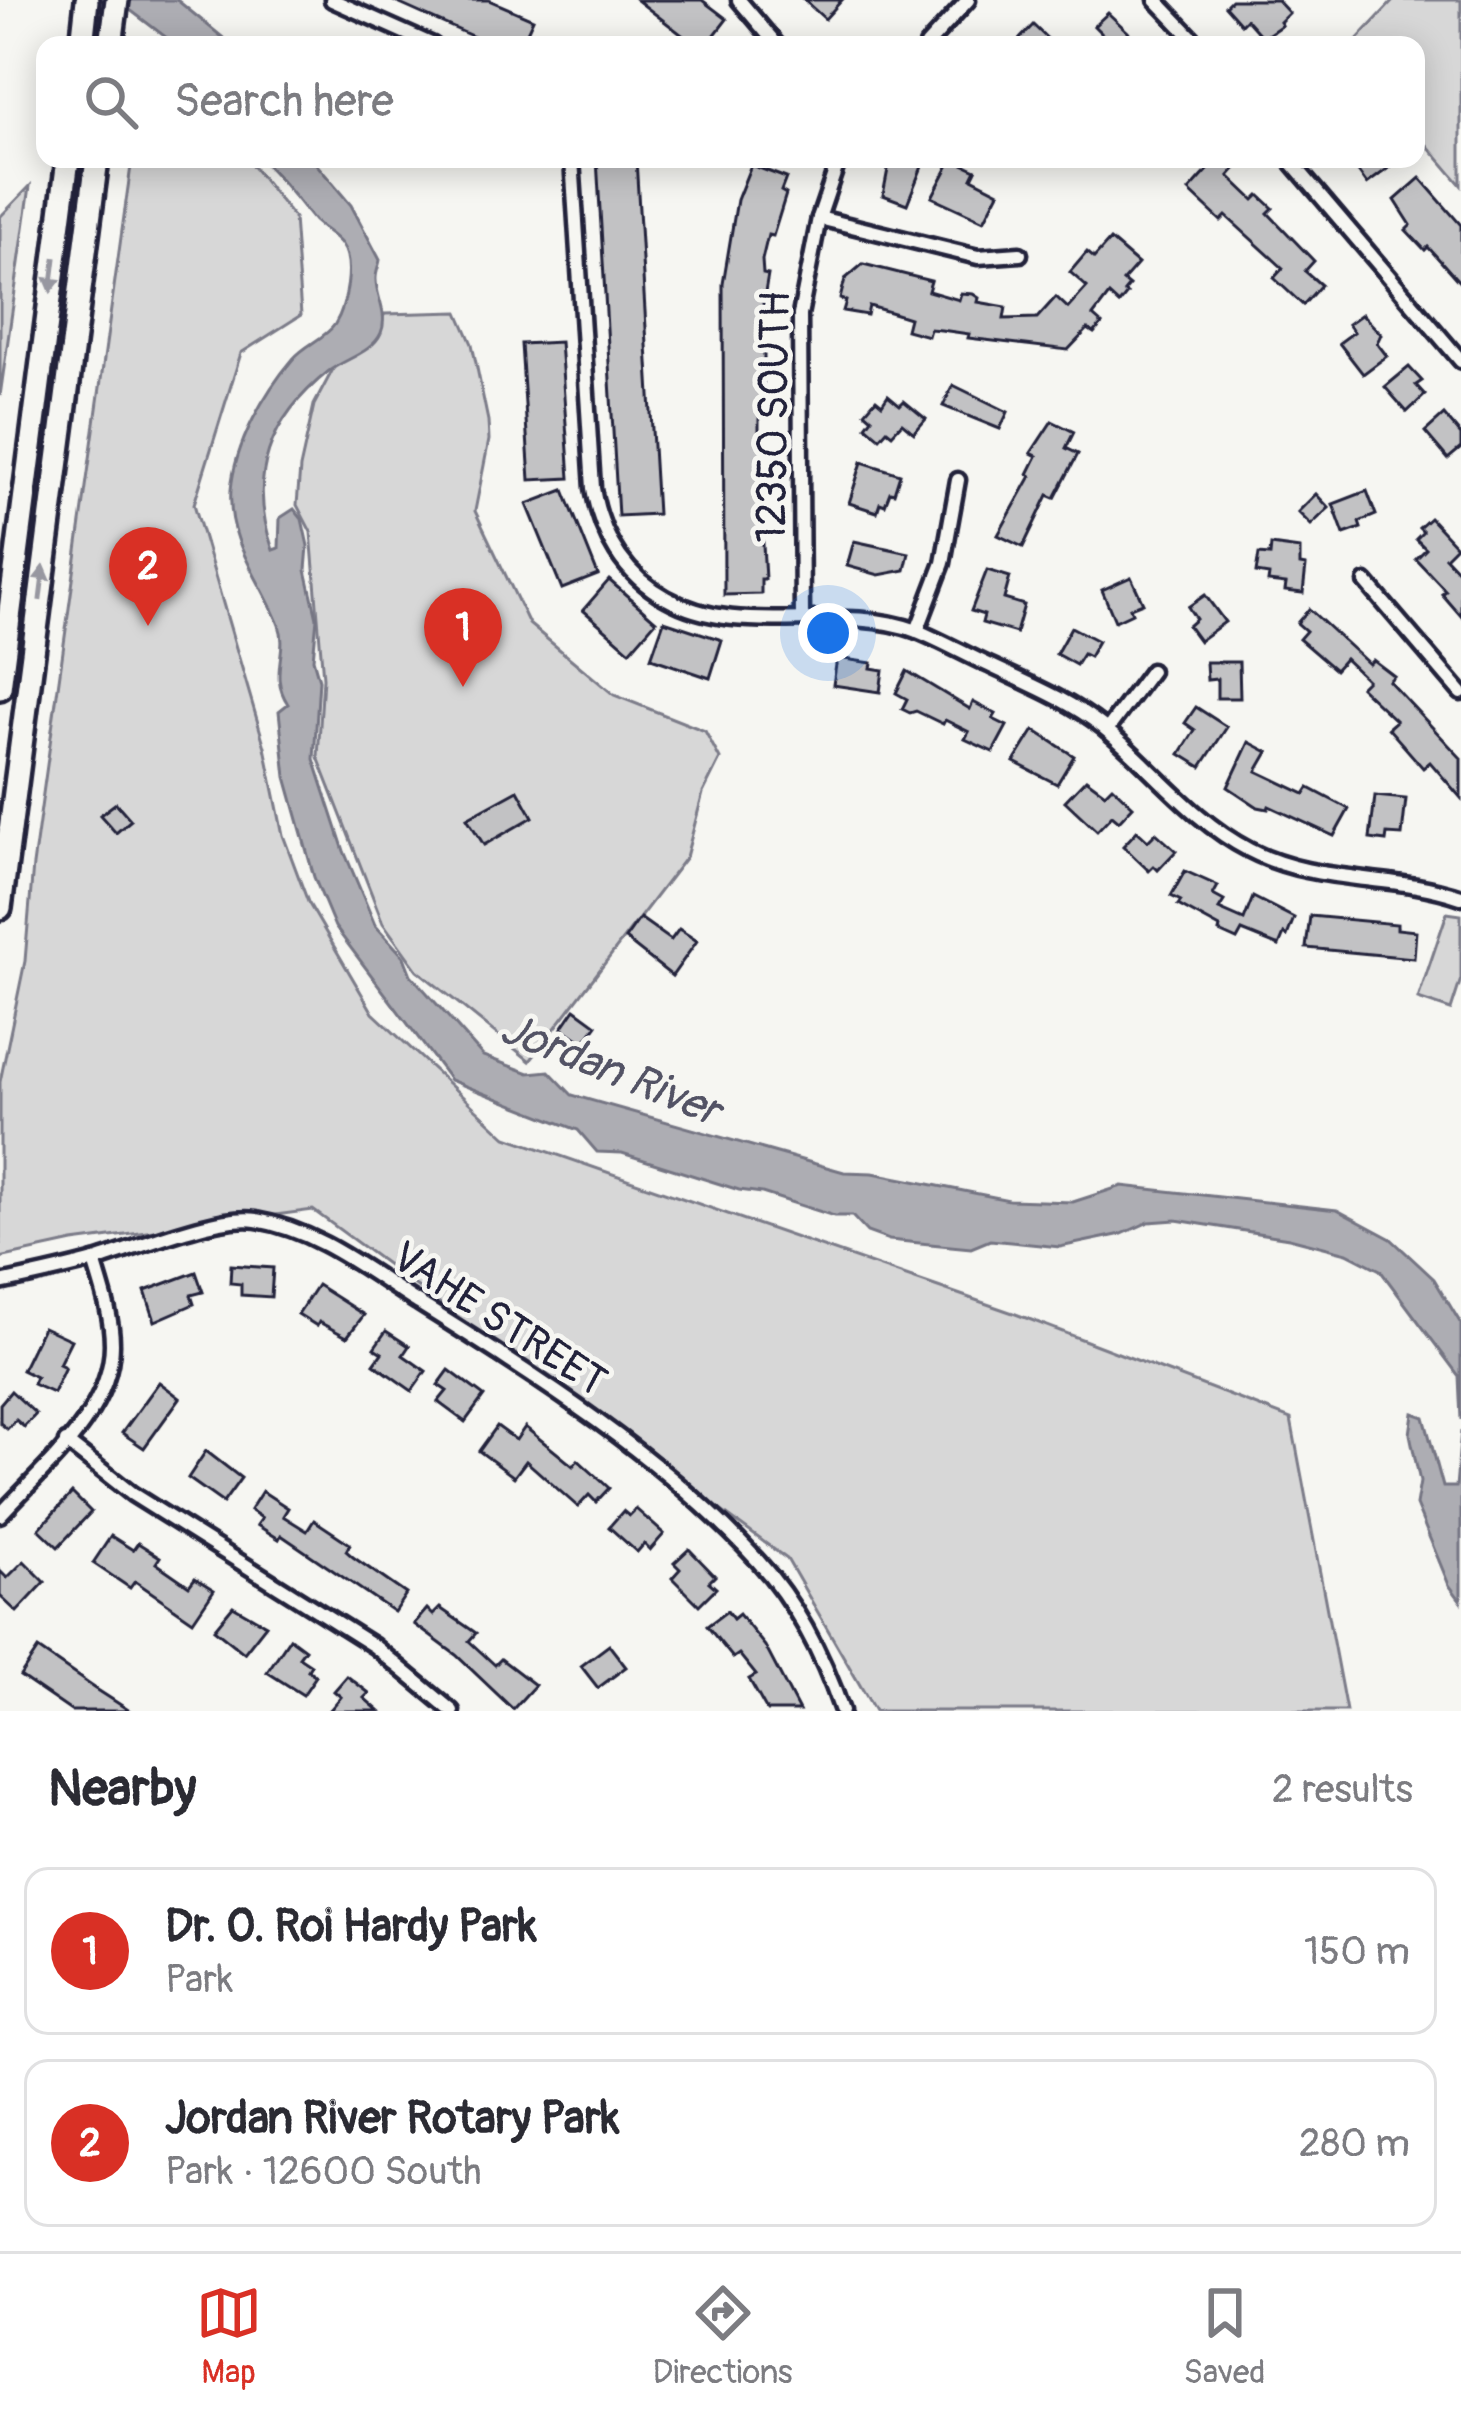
<!DOCTYPE html>
<meta charset="utf-8">
<style>
body{margin:0;font-family:Pangolin,sans-serif;background:#f7f7f7;color:#2b2b33}
.you{position:absolute;left:828px;top:633px;width:42px;height:42px;margin:-30px;border:9px solid #fff;border-radius:50%;background:#1a73e8;box-shadow:0 0 0 18px #1a73e833}
.badge{display:grid;place-items:center;width:78px;height:78px;border-radius:50%;background:#d93025;color:#fff;font-size:39px;font-weight:700}
.pin{position:absolute;translate:-50% -99px;filter:drop-shadow(0 3px 6px #0008)}
.pin::after{content:'';position:absolute;top:63px;width:42px;height:36px;background:inherit;clip-path:polygon(0 0,100% 0,50% 100%)}
.list{margin:0;padding:0;list-style:none}
h2{display:flex;justify-content:space-between;align-items:center;height:156px;margin:0;padding:0 48px;font-size:51px}
h2 small{font-size:39px;font-weight:400;color:#7c7c81}
.list li{display:grid;grid-template-columns:78px 1fr auto;gap:36px;align-items:center;box-sizing:border-box;height:168px;margin:0 24px 24px;padding:0 24px;border:3px solid #e1e1e2;border-radius:24px}
.list b{display:block;font-size:45px;white-space:nowrap}
.list p{margin:0;font-size:39px;white-space:nowrap;color:#7c7c81}
.list em{font-size:39px;font-style:normal;color:#7c7c81}
.icon{flex:none;width:66px;height:66px;fill:none;stroke:currentColor;stroke-width:2;stroke-linecap:round;stroke-linejoin:round}
.map{position:relative;flex:none;width:1461px;height:1711px;overflow:hidden}
.search{position:absolute;background:#fff;box-shadow:0 6px 30px #0003;left:36px;right:36px;top:36px;height:132px;display:flex;align-items:center;gap:30px;box-sizing:border-box;padding:0 42px;border-radius:24px;color:#7c7c81;font-size:45px}
.sheet{height:540px;background:#fff}
nav{display:flex;justify-content:space-around;align-items:center;box-sizing:border-box;height:168px;border-top:3px solid #e1e1e2;background:#fff;font-size:33px;color:#7c7c81}
nav a{display:grid;justify-items:center;gap:6px}
nav .on{color:#d93025}
.map>svg:first-child{display:block}
</style>
<div class="map">
<svg width="1461" height="1711" viewBox="0 0 1461 1711">
<rect width="100%" height="100%" fill="#f6f6f2"/>
<filter id="ink" filterUnits="userSpaceOnUse"><feTurbulence type="fractalNoise" baseFrequency=".00833" numOctaves="2"/><feDisplacementMap in="SourceGraphic" scale="24" xChannelSelector="R" yChannelSelector="G"/><feConvolveMatrix kernelMatrix="1 2 1 2 8 2 1 2 1" color-interpolation-filters="sRGB"/></filter>
<g filter="url(#ink)">
<g fill="#d7d7d7" stroke="#7c7c89" stroke-width="3">
<polygon points="1394,0 1461,0 1461,185 1416,132 1416,45 1352,45"/>
<polygon points="132,159 247,159 294,218 301,315 241,353 194,504 265,747 283,835 308,902 373,1013 506,1137 1013,1313 1291,1419 1346,1711 875,1711 787,1559 313,1210 73,1242 0,1258 0,1082 25,961 33,865"/>
<polygon points="30,186 0,396 0,217"/>
<polygon points="458,312 472,344 488,421 489,440 475,511 529,624 614,695 705,731 720,759 703,793 686,857 530,1061 417,970 383,923 318,757 323,678 311,532 297,505 300,468 314,405 340,356 364,345 385,314"/>
<polygon points="1447,913 1461,915 1461,979 1451,1010 1418,999"/>
</g>
<g fill="#adadb3" stroke="#757583" stroke-width="3">
<polygon points="117,0 177,0 232,45 176,45"/>
<path d="M260 159H312L351 205 380 260C379 266 376 272 376 278 375 295 389 314 381 333 373 352 345 359 329 371 269 419 247 476 273 550L279 548 280 518 294 509 302 519 308 546 306 570 317 618 313 659 319 680 314 759 344 851 375 925 404 957 411 975 483 1056 529 1073 549 1071 572 1095 844 1172 873 1173 1009 1200 1073 1202 1122 1186 1337 1210 1391 1239 1434 1279 1461 1324V1420L1459 1376 1380 1270 1347 1253 1289 1238 1176 1220 1149 1222 1122 1234 1060 1247 990 1240 971 1248 889 1240 867 1232 852 1216H834L762 1193 739 1190 622 1153 597 1152 578 1130 450 1080 335 927 314 877 286 777 279 711 288 704C268 674 289 651 279 625 261 579 227 543 231 490 235 444 264 393 293 359 304 345 326 338 335 324 346 306 355 263 342 245 335 235 322 229 314 221 296 200 282 178 260 159Z"/>
<polygon points="1413,1413 1424,1417 1443,1487 1456,1487 1461,1431 1461,1601 1449,1585 1416,1505 1420,1482 1410,1434"/>
</g>
<g fill="#c2c2c4" stroke="#22223b" stroke-width="3">
<polygon points="391,0 489,0 533,19 521,45 492,45"/>
<polygon points="637,0 702,0 727,19 707,45 695,45"/>
<polygon points="804,0 842,0 825,19"/>
<polygon points="1231,0 1277,0 1289,13 1280,22 1282,25 1263,38 1246,19 1241,24 1225,6"/>
<polygon points="1108,13 1128,32 1138,45 1094,45 1104,36 1094,26"/>
<polygon points="1033,25 1054,45 1014,45"/>
<polygon points="597,159 636,159 657,514 618,516"/>
<polygon points="890,159 925,159 907,204 883,195"/>
<polygon points="952,159 976,170 972,178 999,192 984,221 932,197"/>
<polygon points="1199,159 1229,159 1237,167 1229,176 1254,200 1259,195 1273,208 1268,213 1314,261 1305,271 1321,285 1303,305 1274,278 1283,268 1226,216 1221,221 1189,191 1209,169"/>
<polygon points="1361,159 1401,159 1367,184 1357,170 1365,164"/>
<polygon points="751,165 786,178 781,191 786,194 773,236 768,235 762,260 763,274 768,275 761,316 764,316 764,377 759,420 759,446 764,446 764,492 760,492 765,579 761,579 761,594 724,595 723,284 737,200"/>
<polygon points="1420,178 1461,225 1461,284 1428,247 1425,250 1406,230 1411,225 1395,200"/>
<polygon points="1110,240 1138,264 1123,281 1129,286 1124,292 1127,294 1119,304 1109,295 1093,316 1102,324 1094,333 1088,329 1068,350 968,338 969,334 941,330 930,329 928,336 906,330 909,318 893,313 869,306 867,315 843,311 846,301 840,299 845,279 863,264 931,281 928,291 959,300 961,293 973,294 979,298 978,302 1006,307 1004,319 1037,318 1056,297 1068,308 1087,287 1070,272 1087,252 1094,258"/>
<polygon points="1362,314 1381,334 1377,343 1387,356 1363,374 1339,343 1354,332 1348,324"/>
<polygon points="560,342 570,478 530,480 521,344"/>
<polygon points="1409,367 1422,381 1416,385 1425,395 1407,412 1385,387"/>
<polygon points="953,385 1008,412 1000,429 943,406"/>
<polygon points="888,395 900,405 904,401 926,419 914,433 902,423 892,434 887,430 880,438 866,426 872,418 865,412 876,399 882,404"/>
<polygon points="1444,415 1461,435 1461,448 1448,459 1425,432"/>
<polygon points="1052,421 1074,432 1066,448 1078,454 1055,498 1048,495 1023,547 998,535 1031,476 1028,474 1037,456 1031,453"/>
<polygon points="862,462 900,474 894,493 890,492 885,505 880,503 877,512 849,503"/>
<polygon points="564,490 598,575 562,589 527,504"/>
<polygon points="1367,491 1376,515 1359,522 1361,528 1344,534 1333,504"/>
<polygon points="1316,494 1329,508 1311,525 1298,512"/>
<polygon points="1430,518 1456,546 1445,557 1461,574 1461,616 1442,594 1446,591 1416,559 1426,549 1416,539 1423,532 1419,528"/>
<polygon points="854,541 909,553 905,570 879,575 847,566"/>
<polygon points="1271,545 1300,549 1300,565 1306,566 1303,593 1285,591 1286,584 1268,582 1269,575 1256,573 1259,554 1270,555"/>
<polygon points="987,570 1010,577 1004,599 1024,605 1016,633 982,623 984,615 971,611"/>
<polygon points="1131,577 1143,603 1130,608 1132,613 1115,621 1102,590"/>
<polygon points="609,580 656,621 630,651 583,610"/>
<polygon points="1205,595 1225,622 1199,641 1188,626 1196,619 1188,607"/>
<polygon points="1309,609 1369,664 1373,660 1394,676 1389,681 1461,758 1461,798 1430,762 1423,768 1388,728 1396,721 1360,687 1367,680 1345,659 1335,670 1299,639 1306,631 1297,623"/>
<polygon points="664,621 722,640 710,678 651,658"/>
<polygon points="1071,627 1098,641 1089,657 1083,654 1076,665 1056,654"/>
<polygon points="837,658 872,663 871,668 883,670 880,692 833,685"/>
<polygon points="1206,662 1239,662 1240,698 1217,698 1217,679 1207,680"/>
<polygon points="907,671 970,709 973,702 996,714 993,719 1007,726 993,752 965,739 969,732 945,720 943,724 916,711 910,713 902,709 907,699 896,693"/>
<polygon points="1196,707 1227,727 1201,767 1180,754 1195,730 1185,723"/>
<polygon points="1034,730 1074,756 1057,784 1014,762"/>
<polygon points="1249,742 1268,752 1257,771 1305,794 1309,788 1349,809 1334,836 1269,806 1268,809 1258,807 1228,787"/>
<polygon points="1086,779 1105,793 1112,786 1133,806 1119,821 1112,815 1097,831 1065,801"/>
<polygon points="518,790 533,817 484,845 467,818"/>
<polygon points="1375,796 1406,799 1402,835 1387,834 1386,841 1370,839"/>
<polygon points="116,803 131,820 116,833 100,815"/>
<polygon points="1137,831 1148,841 1156,833 1176,851 1158,870 1154,866 1149,871 1123,846"/>
<polygon points="1185,871 1218,886 1213,895 1224,901 1219,909 1244,920 1253,897 1294,918 1287,936 1284,934 1279,946 1242,931 1237,940 1219,932 1220,928 1178,905 1181,901 1171,896"/>
<polygon points="1310,916 1397,924 1397,929 1416,931 1414,958 1306,948"/>
<polygon points="640,918 671,940 679,929 697,941 672,976 625,939"/>
<polygon points="575,1009 597,1025 584,1043 562,1028"/>
<polygon points="231,1265 273,1268 271,1297 241,1295 241,1284 230,1283"/>
<polygon points="196,1272 203,1292 191,1295 194,1304 155,1321 145,1291"/>
<polygon points="317,1285 364,1315 347,1337 319,1322 317,1326 298,1314"/>
<polygon points="43,1327 71,1340 59,1364 65,1367 53,1393 33,1384 36,1377 22,1370"/>
<polygon points="386,1331 409,1346 403,1355 426,1371 412,1391 374,1364 382,1353 374,1348"/>
<polygon points="449,1370 484,1396 465,1422 438,1402 447,1391 438,1385"/>
<polygon points="159,1382 180,1398 144,1448 122,1433"/>
<polygon points="11,1391 36,1414 24,1427 16,1420 7,1429 0,1423 0,1404"/>
<polygon points="497,1426 516,1440 525,1427 573,1466 578,1460 609,1488 596,1502 589,1495 578,1507 526,1461 514,1477 479,1451"/>
<polygon points="206,1451 241,1478 223,1503 188,1478"/>
<polygon points="262,1491 288,1508 283,1516 307,1531 314,1520 350,1544 346,1551 353,1557 406,1594 394,1612 281,1535 279,1539 257,1525 262,1518 250,1510"/>
<polygon points="72,1493 91,1512 58,1547 39,1529"/>
<polygon points="636,1509 664,1534 650,1550 644,1544 637,1552 609,1527 623,1511 629,1516"/>
<polygon points="111,1536 133,1550 138,1543 160,1557 156,1563 189,1586 195,1578 214,1590 193,1621 135,1581 130,1588 93,1563"/>
<polygon points="689,1549 715,1576 709,1582 716,1588 699,1605 672,1578 680,1569 674,1563"/>
<polygon points="24,1561 45,1582 17,1612 0,1596 0,1571 7,1578"/>
<polygon points="233,1606 266,1625 244,1653 214,1629"/>
<polygon points="440,1608 476,1633 469,1641 495,1665 501,1659 535,1685 513,1709 456,1655 414,1624 427,1609 433,1615"/>
<polygon points="727,1611 733,1619 739,1614 765,1646 799,1711 767,1711 749,1679 756,1675 739,1654 733,1658 707,1626"/>
<polygon points="290,1638 305,1649 299,1657 311,1665 308,1670 316,1676 303,1695 267,1672"/>
<polygon points="609,1645 626,1667 598,1688 581,1666"/>
<polygon points="38,1649 96,1689 130,1711 71,1711 20,1676"/>
<polygon points="347,1676 369,1693 364,1698 379,1711 329,1711 341,1697 334,1691"/>
</g>
<g fill="none" stroke-linecap="round" stroke-linejoin="round">
<g stroke="#22223b" stroke-width="21">
<g id="street">
<polyline points="332,0 433,45"/>
<polyline points="739,0 777,45"/>
<polyline points="1156,0 1199,45"/>
<polyline points="927,45 968,0"/>
<path d="M572 159 593 488C601 535 624 575 666 598 742 641 836 601 917 631 942 641 966 655 991 666 1029 684 1069 700 1103 727 1152 767 1191 820 1249 850 1316 885 1391 873 1461 897"/>
<polyline points="1289,159 1461,361"/>
<polyline points="819,218 978,257 1020,254"/>
<polyline points="1366,582 1461,693"/>
<polyline points="802,619 800,315 819,218 839,159"/>
<polyline points="917,631 943,563 958,480"/>
<polyline points="1107,730 1151,671"/>
<path d="M0 1283C33 1276 66 1269 98 1260 137 1248 218 1214 256 1220 317 1230 366 1270 417 1302 538 1378 661 1455 758 1561 796 1603 824 1658 842 1711"/>
<polyline points="66,1442 132,1494 374,1646 452,1711"/>
<path d="M0 1515C43 1468 112 1413 112 1344 112 1316 102 1288 94 1261"/>
</g>
</g>
<g stroke="#22223b" stroke-width="30">
<g id="primary">
<polyline points="82,45 87,0"/>
<polyline points="111,45 117,0"/>
<polyline points="0,688 68,159"/>
<polyline points="0,908 97,159"/>
</g>
</g>
<use href="#street" stroke="#f6f6f2" stroke-width="12"/>
<use href="#primary" stroke="#f6f6f2" stroke-width="21"/>
</g>
<defs><path id="oneway-solid" d="M-6-.8H1V-3.2L6.5 0L1 3.2V.8H-6Z" transform="scale(3)"/></defs>
<g fill="#9797a0">
<use href="#oneway-solid" transform="translate(53 275) rotate(97)"/>
<use href="#oneway-solid" transform="translate(42 583) rotate(-83)"/>
</g>
</g>
<g text-anchor="middle" stroke-width="10" stroke-linejoin="round" paint-order="stroke">
<g font-size="42" fill="#22223b" stroke="#f6f6f2">
<text transform="translate(772 417) rotate(-89)" y="15">12350 SOUTH</text>
<text transform="translate(500 1318) rotate(33)" y="15">VAHE STREET</text>
</g>
<g font-size="45" font-style="italic" fill="#535365" stroke="#f6f6f2">
<text transform="translate(611 1068) rotate(22)" y="16">Jordan River</text>
</g>
</g>
</svg>
<div class="you"></div>
<div class="pin badge" style="left:463px;top:687px">1</div>
<div class="pin badge" style="left:148px;top:626px">2</div>
<div class="search"><svg class="icon" aria-label="search" viewBox="0 0 24 24"><circle cx="10" cy="10" r="6"/><path d="M15 15l6 6"/></svg>Search here</div>
</div>
<section class="sheet">
<h2>Nearby<small>2 results</small></h2>
<ul class="list">
<li><span class="badge">1</span><div><b>Dr. O. Roi Hardy Park</b><p>Park</p></div><em>150 m</em></li>
<li><span class="badge">2</span><div><b>Jordan River Rotary Park</b><p>Park · 12600 South</p></div><em>280 m</em></li>
</ul>
</section>
<nav>
<a class="on"><svg class="icon" aria-label="map" viewBox="0 0 24 24"><path d="M3 6l6-2 6 2 6-2v14l-6 2-6-2-6 2zM9 4v14M15 6v14"/></svg>Map</a>
<a><svg class="icon" aria-label="directions" viewBox="0 0 24 24"><path d="M12 3l9 9-9 9-9-9zM9 14v-3h6M13 9l2 2-2 2"/></svg>Directions</a>
<a><svg class="icon" aria-label="saved" viewBox="0 0 24 24"><path d="M7 4h10v16l-5-4-5 4z"/></svg>Saved</a>
</nav>
